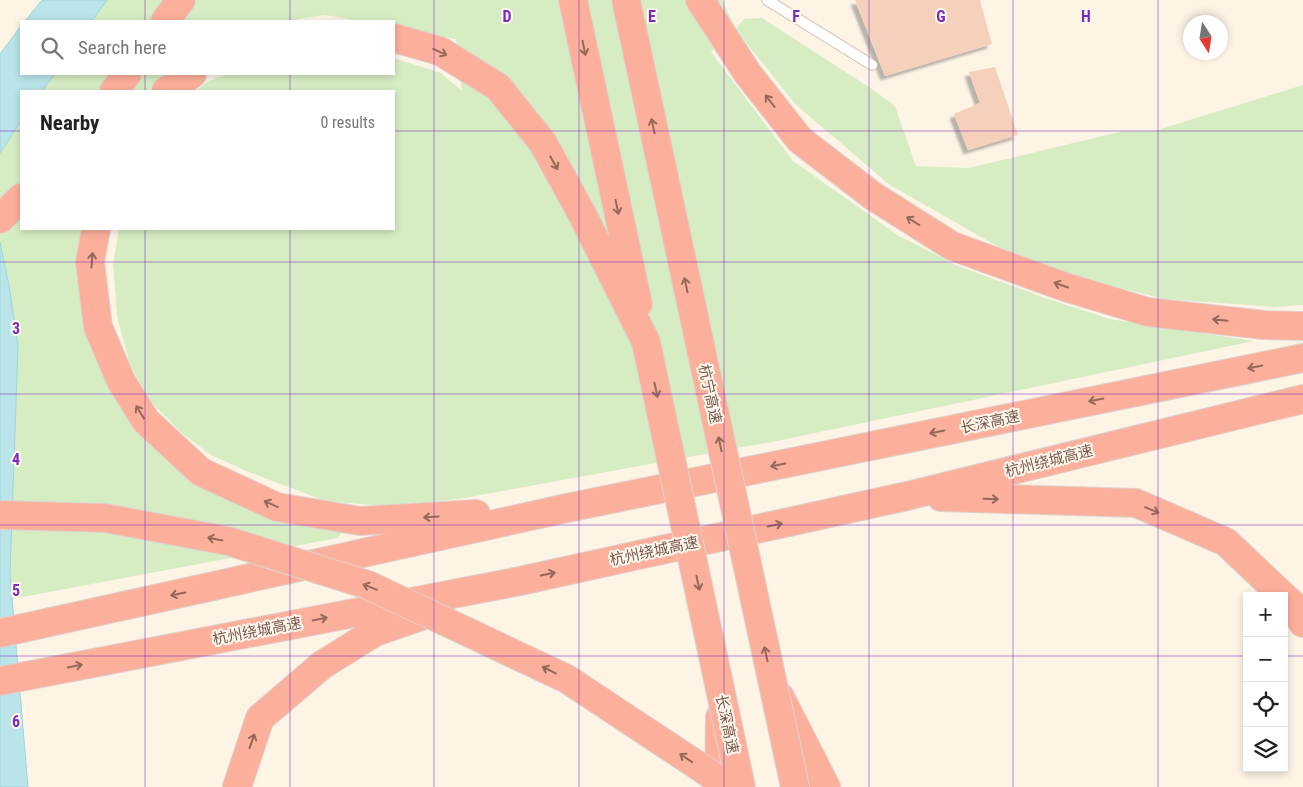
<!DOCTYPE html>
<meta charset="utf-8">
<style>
body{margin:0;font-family:"Roboto Condensed","Noto Sans SC",sans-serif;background:#f2f2f2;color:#222}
.controls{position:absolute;right:15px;bottom:15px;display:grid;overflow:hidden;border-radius:0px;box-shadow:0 2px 8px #0003}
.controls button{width:45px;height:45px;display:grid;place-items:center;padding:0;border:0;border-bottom:1px solid #e0e0e0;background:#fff;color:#222;font:25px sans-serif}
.compass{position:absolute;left:1183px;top:15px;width:45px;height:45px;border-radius:50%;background:#fff;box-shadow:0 2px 8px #0003;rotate:168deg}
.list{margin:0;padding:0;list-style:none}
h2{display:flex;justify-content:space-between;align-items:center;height:65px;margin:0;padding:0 20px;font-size:21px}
h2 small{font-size:16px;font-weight:400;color:#767676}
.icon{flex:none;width:28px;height:28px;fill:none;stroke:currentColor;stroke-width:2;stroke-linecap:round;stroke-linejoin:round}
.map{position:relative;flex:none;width:1303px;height:787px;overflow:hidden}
.search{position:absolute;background:#fff;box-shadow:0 2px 8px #0003;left:20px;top:20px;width:375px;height:55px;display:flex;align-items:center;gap:12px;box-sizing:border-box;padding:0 18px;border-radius:0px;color:#767676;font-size:19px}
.panel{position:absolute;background:#fff;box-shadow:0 2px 8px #0003;left:20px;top:90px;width:375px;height:140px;border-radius:0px}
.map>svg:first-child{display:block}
</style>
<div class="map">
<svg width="1303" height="787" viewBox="0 0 1303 787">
<defs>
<filter id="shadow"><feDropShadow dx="-4.5" dy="4.5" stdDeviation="1" flood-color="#0004"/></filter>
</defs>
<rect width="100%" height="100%" fill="#fef4e6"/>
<g fill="#d6edc3">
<polygon points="107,0 722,0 736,29 744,19 762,18 872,89 895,106 916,166 969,168 1123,131 1154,131 1303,85 1303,305 1274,307 1165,299 1079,278 1016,257 890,185 795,104 736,30 711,52 793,161 899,236 958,266 1045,298 1110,319 1254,341 777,441 459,499 384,506 325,501 246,471 211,455 183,434 151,402 130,365 117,316 113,264 119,229 394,229 394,91 196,91 207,82 227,74 394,74 394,58 441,73 462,91 456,39 394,28 394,21 359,21 325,15 285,21 92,21"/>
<polygon points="55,74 166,74 147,91 42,91"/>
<polygon points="21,121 21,229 85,229 82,321 132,420 168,459 345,527 338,538 12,599 10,574 18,347 9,285 0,242 0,153"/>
</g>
<g fill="#b9e4e9" stroke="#9ed5dc">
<polygon points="42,0 107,0 92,21 25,21"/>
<polygon points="21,26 21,74 55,74 42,91 21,91 21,121 0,153 0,54"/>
<polygon points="0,242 9,285 18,347 10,574 28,787 0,787"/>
</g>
<g fill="#f5d1bc" filter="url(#shadow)">
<polygon points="855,0 980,0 992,44 885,76"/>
<polygon points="995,67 1018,135 968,150 954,114 980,103 969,72"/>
</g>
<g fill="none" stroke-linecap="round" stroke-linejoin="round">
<g stroke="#d3bdae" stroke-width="12">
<polyline id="lane" points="767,0 872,65"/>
</g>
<g stroke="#dcd4d0" stroke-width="30">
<g id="highway">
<polyline points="573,0 638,304"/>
<polyline points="700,0 748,74 800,140 873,196 952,246 1065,287 1148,312 1264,325 1303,326"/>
<polyline points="165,21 181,0"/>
<polyline points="394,38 440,51 498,87 543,143 582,214 646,342"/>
<polyline points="114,91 127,74"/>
<polyline points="166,91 192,74"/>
<polyline points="0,219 21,198"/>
<polyline points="96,229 90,262 98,327 121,381 146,421 201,472 277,507 360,521 476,514"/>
<polyline points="941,497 1136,503 1226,542 1283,596"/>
<polyline points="1284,597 1291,603 1303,623"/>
<polyline points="0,633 567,508 1303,358"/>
<polyline points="0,681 520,581 907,496 1303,399"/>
<polyline points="780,697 826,787"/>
<polyline points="237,787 260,718 322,665 375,632 436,611"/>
<polyline points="719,787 720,717"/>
</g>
</g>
<use href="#lane" stroke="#fff" stroke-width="10"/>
<use href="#highway" stroke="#fcaf9a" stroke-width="28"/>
<g stroke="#dcd4d0" stroke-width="30" stroke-linecap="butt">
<g id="highway-bridge">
<polyline points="626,0 795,787"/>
<polyline points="646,342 741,787"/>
<polyline points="0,515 105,518 228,541 368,585 567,679 709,773 724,787"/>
</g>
</g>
<use href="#highway-bridge" stroke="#fcaf9a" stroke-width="28"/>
</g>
<defs><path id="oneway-shaft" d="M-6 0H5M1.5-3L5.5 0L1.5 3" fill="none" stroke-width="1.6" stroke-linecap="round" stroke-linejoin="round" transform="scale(1.25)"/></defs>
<g stroke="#936959">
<use href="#oneway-shaft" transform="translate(584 48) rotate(78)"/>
<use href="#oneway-shaft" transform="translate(440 52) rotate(25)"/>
<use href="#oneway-shaft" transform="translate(770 101) rotate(-128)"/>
<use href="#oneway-shaft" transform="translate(653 126) rotate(-102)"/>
<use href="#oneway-shaft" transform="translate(554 163) rotate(61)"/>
<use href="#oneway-shaft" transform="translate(617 207) rotate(78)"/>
<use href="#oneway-shaft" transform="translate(913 221) rotate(-148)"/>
<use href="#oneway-shaft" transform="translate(92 260) rotate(-86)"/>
<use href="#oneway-shaft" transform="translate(686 285) rotate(-102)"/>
<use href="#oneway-shaft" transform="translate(1061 285) rotate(-161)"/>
<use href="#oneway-shaft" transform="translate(1220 320) rotate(-174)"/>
<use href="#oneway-shaft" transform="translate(1255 367) rotate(168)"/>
<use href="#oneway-shaft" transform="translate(656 390) rotate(78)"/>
<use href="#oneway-shaft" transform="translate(1096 400) rotate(168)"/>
<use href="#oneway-shaft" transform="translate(140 412) rotate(-122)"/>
<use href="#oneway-shaft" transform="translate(937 432) rotate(168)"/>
<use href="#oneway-shaft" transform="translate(720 444) rotate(-102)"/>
<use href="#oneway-shaft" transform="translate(778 465) rotate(168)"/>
<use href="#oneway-shaft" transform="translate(991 499) rotate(2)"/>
<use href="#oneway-shaft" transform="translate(271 504) rotate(-156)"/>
<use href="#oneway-shaft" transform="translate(1152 510) rotate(23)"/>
<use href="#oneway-shaft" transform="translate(431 517) rotate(176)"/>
<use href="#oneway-shaft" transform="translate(775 525) rotate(-12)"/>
<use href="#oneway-shaft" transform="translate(215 539) rotate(-169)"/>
<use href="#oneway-shaft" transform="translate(548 574) rotate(-12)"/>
<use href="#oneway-shaft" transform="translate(698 583) rotate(78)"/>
<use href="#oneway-shaft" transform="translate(370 587) rotate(-158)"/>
<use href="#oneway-shaft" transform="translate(178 594) rotate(168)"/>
<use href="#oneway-shaft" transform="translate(320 619) rotate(-11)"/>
<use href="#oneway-shaft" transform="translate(766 654) rotate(-102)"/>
<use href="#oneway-shaft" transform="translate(75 666) rotate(-11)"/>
<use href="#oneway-shaft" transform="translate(549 670) rotate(-154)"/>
<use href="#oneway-shaft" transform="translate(252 741) rotate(-71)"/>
<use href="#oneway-shaft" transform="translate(686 758) rotate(-146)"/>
</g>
<path fill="none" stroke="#7b2cbf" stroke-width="1" stroke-opacity="0.55" d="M145 0V21M290 0V21M434 0V787M579 0V787M724 0V787M869 0V787M1013 0V787M1158 0V787M145 74V91M290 74V91M0 131H21M394 131H1303M145 229V787M290 229V787M0 262H1303M0 394H1303M0 525H1303M0 656H1247M1284 656H1303"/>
<g text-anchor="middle" stroke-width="4" stroke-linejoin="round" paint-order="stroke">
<g font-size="15" fill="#795849" stroke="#fff8ee">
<text transform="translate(710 394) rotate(78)" y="5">杭宁高速</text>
<text transform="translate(990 422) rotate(-12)" y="5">长深高速</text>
<text transform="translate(1049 461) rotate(-14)" y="5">杭州绕城高速</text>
<text transform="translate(654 551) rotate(-12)" y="5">杭州绕城高速</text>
<text transform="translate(257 631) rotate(-11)" y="5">杭州绕城高速</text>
<text transform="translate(727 724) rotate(78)" y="5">长深高速</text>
</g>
</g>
<g font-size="16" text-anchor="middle" font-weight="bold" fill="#7b2cbf" stroke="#fff8ee" stroke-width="4" stroke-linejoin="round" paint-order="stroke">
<text x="507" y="22">D</text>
<text x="652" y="22">E</text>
<text x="796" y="22">F</text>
<text x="941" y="22">G</text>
<text x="1086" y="22">H</text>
<text x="16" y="334">3</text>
<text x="16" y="465">4</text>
<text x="16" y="596">5</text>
<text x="16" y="727">6</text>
</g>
</svg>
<div class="controls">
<button>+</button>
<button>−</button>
<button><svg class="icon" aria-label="locate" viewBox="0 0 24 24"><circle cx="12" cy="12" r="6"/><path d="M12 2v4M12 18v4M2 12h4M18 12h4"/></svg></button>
<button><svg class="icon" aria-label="layers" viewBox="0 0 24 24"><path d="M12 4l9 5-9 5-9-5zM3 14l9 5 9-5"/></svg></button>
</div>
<svg class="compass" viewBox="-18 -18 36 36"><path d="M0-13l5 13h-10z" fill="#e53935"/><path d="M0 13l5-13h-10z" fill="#767676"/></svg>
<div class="search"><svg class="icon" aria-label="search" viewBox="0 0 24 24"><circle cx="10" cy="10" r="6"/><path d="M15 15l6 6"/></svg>Search here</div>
<section class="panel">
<h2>Nearby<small>0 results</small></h2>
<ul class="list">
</ul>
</section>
</div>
